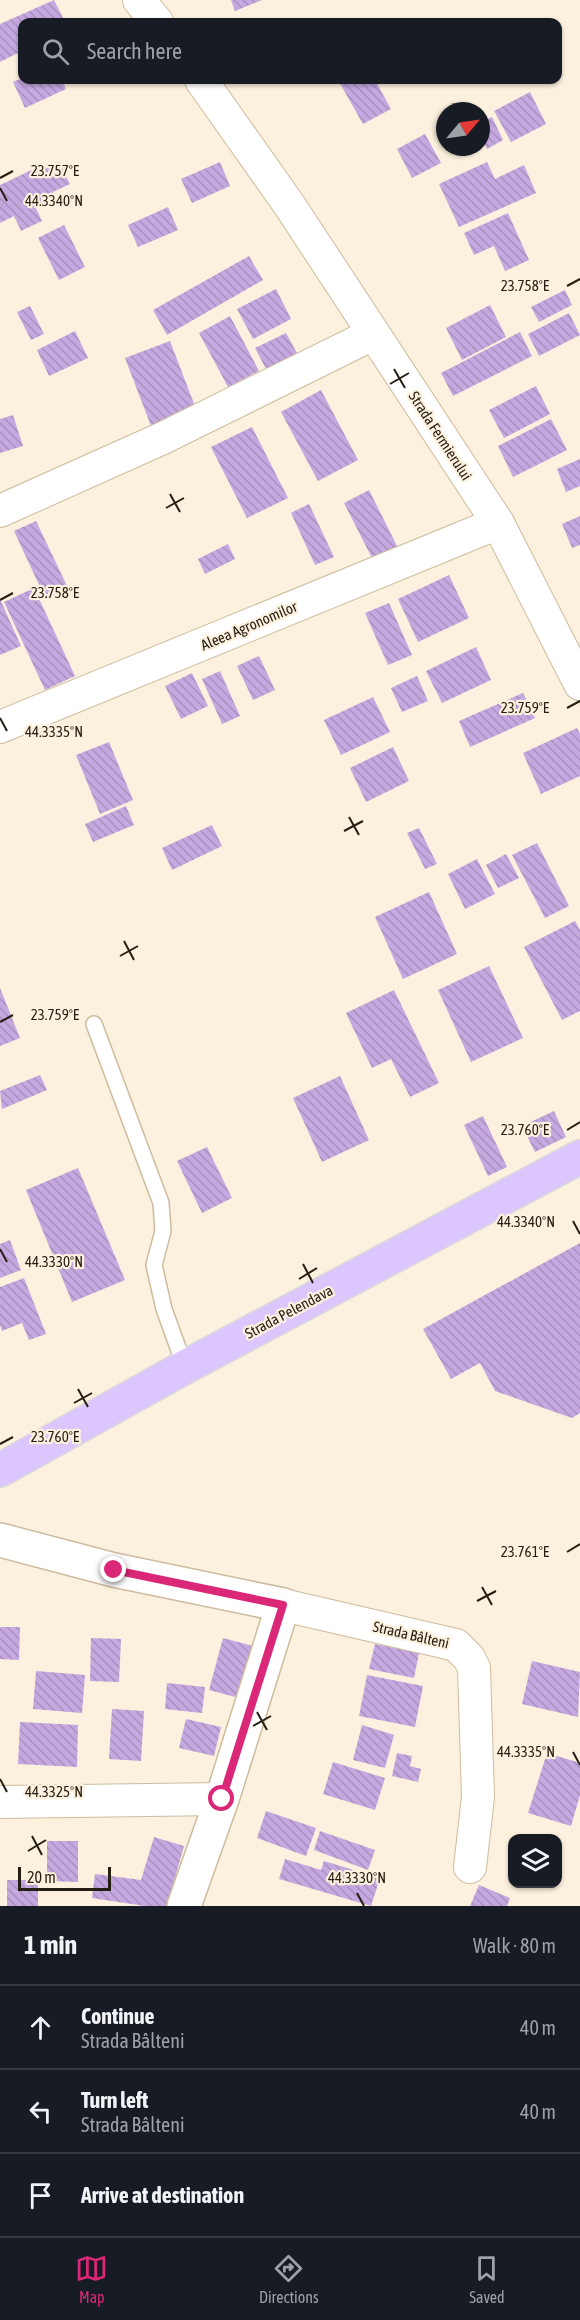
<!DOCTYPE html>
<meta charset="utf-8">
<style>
body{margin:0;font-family:"Asap Condensed",sans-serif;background:#20242c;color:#f1f3f6}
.controls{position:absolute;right:18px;bottom:18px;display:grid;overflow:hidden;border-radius:12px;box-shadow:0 2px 4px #0004}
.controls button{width:54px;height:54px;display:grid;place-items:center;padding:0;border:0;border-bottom:2px solid #363941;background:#171b24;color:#f1f3f6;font:30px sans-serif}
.compass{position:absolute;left:436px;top:102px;width:54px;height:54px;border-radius:50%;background:#171b24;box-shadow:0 2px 4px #0004;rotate:61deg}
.scale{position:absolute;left:18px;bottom:15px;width:93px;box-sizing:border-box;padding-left:6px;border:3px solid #251e12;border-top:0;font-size:16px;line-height:21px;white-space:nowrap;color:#251e12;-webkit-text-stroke:4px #fcf1de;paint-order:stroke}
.stop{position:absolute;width:18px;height:18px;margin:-14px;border:4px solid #db2777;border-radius:50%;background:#fff}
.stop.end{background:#db2777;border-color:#fff;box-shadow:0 2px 6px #0008}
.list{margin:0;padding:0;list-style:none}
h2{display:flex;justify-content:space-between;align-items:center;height:78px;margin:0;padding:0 24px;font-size:26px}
h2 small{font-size:20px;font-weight:400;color:#9ea1a6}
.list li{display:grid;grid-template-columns:39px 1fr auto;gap:18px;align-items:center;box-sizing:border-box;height:84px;padding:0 24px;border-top:2px solid #363941}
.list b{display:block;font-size:22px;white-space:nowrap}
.list p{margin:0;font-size:20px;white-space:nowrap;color:#9ea1a6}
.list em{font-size:20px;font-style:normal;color:#9ea1a6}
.icon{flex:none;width:33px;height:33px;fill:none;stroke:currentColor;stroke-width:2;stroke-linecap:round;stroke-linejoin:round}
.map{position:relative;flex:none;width:580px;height:1906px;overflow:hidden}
.search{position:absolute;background:#171b24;box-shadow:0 2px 4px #0004;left:18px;right:18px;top:18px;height:66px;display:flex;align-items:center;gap:15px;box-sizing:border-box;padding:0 21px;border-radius:12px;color:#9ea1a6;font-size:22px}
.sheet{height:330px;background:#171b24}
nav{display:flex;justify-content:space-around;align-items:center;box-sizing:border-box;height:84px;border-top:2px solid #363941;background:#171b24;font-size:16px;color:#9ea1a6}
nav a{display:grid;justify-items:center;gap:3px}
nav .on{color:#db2777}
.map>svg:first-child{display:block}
</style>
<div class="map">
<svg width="580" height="1906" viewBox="0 0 580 1906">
<defs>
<pattern id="building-back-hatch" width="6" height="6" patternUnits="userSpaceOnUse" patternTransform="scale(1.5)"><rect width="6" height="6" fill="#c5a8e0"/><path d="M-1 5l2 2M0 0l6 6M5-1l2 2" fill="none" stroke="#a990bf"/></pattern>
</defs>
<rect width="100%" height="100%" fill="#fcf1de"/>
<g fill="url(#building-back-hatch)">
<polygon points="54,0 65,22 22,22 22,51 0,62 0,24"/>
<polygon points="231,0 262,0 235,11"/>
<polygon points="22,78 62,80 66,89 25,108 13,82"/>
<polygon points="338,80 375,80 391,109 363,124"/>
<polygon points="530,92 546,124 511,142 494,111"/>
<polygon points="492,117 503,140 487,149 481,136 481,122"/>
<polygon points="425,134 441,163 412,178 397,149"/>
<polygon points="59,162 70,184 53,192 55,197 35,206 42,221 21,231 14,216 0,223 0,185 40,166 42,170"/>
<polygon points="220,162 230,186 192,203 181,179"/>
<polygon points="487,162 495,179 524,165 536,193 459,227 439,184"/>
<polygon points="168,207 178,230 138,247 128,225"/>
<polygon points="508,213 529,260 505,271 494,246 474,255 464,233"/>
<polygon points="64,225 85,267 59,280 38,238"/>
<polygon points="249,256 263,280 167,335 153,310"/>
<polygon points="276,289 291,319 253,339 237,309"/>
<polygon points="565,290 572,305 539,322 531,307"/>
<polygon points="490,305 506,337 462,360 446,328"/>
<polygon points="30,306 44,334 31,340 17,312"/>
<polygon points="569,313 580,335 539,356 528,334"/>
<polygon points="230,316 259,371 228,387 199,333"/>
<polygon points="75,331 88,358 49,376 37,350"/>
<polygon points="520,332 532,356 453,396 441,373"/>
<polygon points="286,333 298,355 267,371 255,348"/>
<polygon points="170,341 196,409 151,426 125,358"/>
<polygon points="536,386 550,414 504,438 489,410"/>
<polygon points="321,390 358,460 318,481 281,412"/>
<polygon points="13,415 23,446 0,453 0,419"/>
<polygon points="551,419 567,450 513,477 498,446"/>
<polygon points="252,427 288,498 247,518 211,447"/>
<polygon points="580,459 580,486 566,492 557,469"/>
<polygon points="369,490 399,550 374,562 344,503"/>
<polygon points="309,504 334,557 315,565 291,513"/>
<polygon points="580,516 580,545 572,548 562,524"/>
<polygon points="36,521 69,590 46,600 14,531"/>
<polygon points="228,544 235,559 205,574 198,559"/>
<polygon points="449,575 469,618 418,642 398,599"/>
<polygon points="34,588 75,676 45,690 4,602"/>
<polygon points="0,599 21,646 0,655"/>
<polygon points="389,603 412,655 388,665 365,613"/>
<polygon points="476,647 491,680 442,703 426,671"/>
<polygon points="259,656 275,690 253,700 237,666"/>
<polygon points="220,671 240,716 222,724 202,679"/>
<polygon points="192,673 208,706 181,719 165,686"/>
<polygon points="417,676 428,701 402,712 391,688"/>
<polygon points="523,693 535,718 470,747 459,721"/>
<polygon points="373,697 390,732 341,755 324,720"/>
<polygon points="577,728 580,734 580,776 541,794 523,753"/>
<polygon points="109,742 133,800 100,814 76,755"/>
<polygon points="393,747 409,781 366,802 350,768"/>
<polygon points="126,806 134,825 93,842 85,824"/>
<polygon points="212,825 222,846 172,870 162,848"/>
<polygon points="419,828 437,864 425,869 407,833"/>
<polygon points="537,843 569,906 545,918 512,855"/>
<polygon points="506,854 519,878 498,888 486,865"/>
<polygon points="477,859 495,894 465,909 448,874"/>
<polygon points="429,892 457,954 403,979 375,917"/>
<polygon points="575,921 580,930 580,1011 562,1020 524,947"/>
<polygon points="489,966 523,1038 471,1062 438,990"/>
<polygon points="0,988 20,1038 0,1046"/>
<polygon points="394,990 439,1083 410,1097 391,1059 372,1068 346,1013"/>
<polygon points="40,1075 47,1090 2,1109 0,1091"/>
<polygon points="340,1076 369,1140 322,1162 293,1098"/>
<polygon points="554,1111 566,1137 535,1152 522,1126"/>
<polygon points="483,1116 507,1167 488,1176 464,1125"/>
<polygon points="207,1147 232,1198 202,1213 177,1161"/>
<polygon points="78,1168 125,1280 72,1302 26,1190"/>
<polygon points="10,1240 21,1270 0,1278 0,1244"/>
<polygon points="580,1243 580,1413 572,1418 495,1391 480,1363 451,1379 423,1329"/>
<polygon points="24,1278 46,1334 29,1340 22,1323 2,1331 0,1325 0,1287"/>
<polygon points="0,1627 20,1627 19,1660 0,1659"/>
<polygon points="91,1638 121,1639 119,1682 90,1681"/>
<polygon points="223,1638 253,1646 239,1698 209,1690"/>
<polygon points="375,1644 419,1653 414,1678 369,1669"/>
<polygon points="532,1661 580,1672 578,1717 522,1704"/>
<polygon points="36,1671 85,1675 82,1713 33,1709"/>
<polygon points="367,1675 423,1686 415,1727 359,1716"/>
<polygon points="167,1683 205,1687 202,1713 165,1709"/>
<polygon points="112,1709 144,1711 141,1761 109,1759"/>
<polygon points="186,1719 221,1727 214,1756 179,1748"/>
<polygon points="20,1722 78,1725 77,1767 18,1764"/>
<polygon points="362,1725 394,1735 385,1768 353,1760"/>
<polygon points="397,1753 412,1756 410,1766 421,1769 418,1782 392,1776"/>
<polygon points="547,1753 580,1763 580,1795 571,1826 528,1813"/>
<polygon points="333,1762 385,1778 375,1810 323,1794"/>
<polygon points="266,1811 316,1828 306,1856 257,1838"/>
<polygon points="320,1831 375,1850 368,1870 314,1850"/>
<polygon points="154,1837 184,1846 167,1906 145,1906 92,1898 95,1874 141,1880"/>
<polygon points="47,1841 78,1841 78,1882 47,1881"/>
<polygon points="285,1859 321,1870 324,1861 380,1878 371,1906 279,1879"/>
<rect x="7" y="1880" width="31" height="26"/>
<polygon points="479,1885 510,1898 507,1906 470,1906"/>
</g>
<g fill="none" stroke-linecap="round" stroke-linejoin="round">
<g stroke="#cebb9d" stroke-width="18">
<polyline id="service" points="94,1024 161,1203 163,1231 154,1265 164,1309 185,1367"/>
</g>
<g stroke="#cebb9d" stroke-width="34">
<g id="minor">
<polyline points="139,0 157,22"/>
<polyline points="201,80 290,206 498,523 580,684"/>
<polyline points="0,511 163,438 373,334"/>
<polyline points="0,727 498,523"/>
<polyline points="283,1605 456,1645 469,1658 474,1668 478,1797 470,1867"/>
<polyline points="0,1802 222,1799"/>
</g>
</g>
<g stroke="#cebb9d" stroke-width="36">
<polyline id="tertiary" points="0,1540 114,1570 283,1605 222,1799 184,1906"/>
</g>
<g stroke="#dcdbd9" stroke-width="36">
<polyline id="primary" points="0,1470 185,1367 580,1157"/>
</g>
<use href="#service" stroke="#fff" stroke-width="15"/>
<use href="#minor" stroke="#fff" stroke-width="32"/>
<use href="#tertiary" stroke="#fff" stroke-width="33"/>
<use href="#primary" stroke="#dbc7fd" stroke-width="33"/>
</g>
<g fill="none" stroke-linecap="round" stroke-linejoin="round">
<polyline stroke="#db2777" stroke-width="8" points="114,1570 283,1605 222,1799"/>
</g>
<path fill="none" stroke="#251e12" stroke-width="2" d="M0 178 13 171M0 188 7 201M567 286 580 279M394 369 405 388M390 384 409 373M170 494 180 512M166 508 184 498M0 600 13 593M567 708 580 701M0 718 7 731M349 817 359 835M344 831 363 821M124 941 134 960M120 956 138 946M0 1022 13 1015M567 1130 580 1122M573 1221 580 1234M0 1249 7 1262M303 1264 313 1283M299 1279 317 1268M78 1389 88 1407M74 1403 92 1393M0 1444 13 1437M567 1552 580 1544M482 1587 492 1605M477 1601 496 1591M257 1712 267 1730M253 1726 271 1716M573 1752 580 1765M0 1779 7 1792M32 1836 42 1855M28 1851 46 1840M357 1893 364 1906"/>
<g text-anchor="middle" stroke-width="4.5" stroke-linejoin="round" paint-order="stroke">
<g font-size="15" fill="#251e12" stroke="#fcf1de">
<text transform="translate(440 436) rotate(57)" y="5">Strada Fermierului</text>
<text transform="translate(249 626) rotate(-23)" y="5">Aleea Agronomilor</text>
<text transform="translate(289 1312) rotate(-28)" y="5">Strada Pelendava</text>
<text transform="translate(411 1635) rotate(13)" y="5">Strada Bâlteni</text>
</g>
</g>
<g font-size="15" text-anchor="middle" fill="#251e12" stroke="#fcf1de" stroke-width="4.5" stroke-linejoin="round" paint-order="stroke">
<text x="55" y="176">23.757°E</text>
<text x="54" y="206">44.3340°N</text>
<text x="525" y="291">23.758°E</text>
<text x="55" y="598">23.758°E</text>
<text x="525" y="713">23.759°E</text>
<text x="54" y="737">44.3335°N</text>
<text x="55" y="1020">23.759°E</text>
<text x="525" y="1135">23.760°E</text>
<text x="526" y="1227">44.3340°N</text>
<text x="54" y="1267">44.3330°N</text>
<text x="55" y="1442">23.760°E</text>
<text x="525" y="1557">23.761°E</text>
<text x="526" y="1757">44.3335°N</text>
<text x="54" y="1797">44.3325°N</text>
<text x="357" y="1883">44.3330°N</text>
</g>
</svg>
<div class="controls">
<button><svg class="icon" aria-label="layers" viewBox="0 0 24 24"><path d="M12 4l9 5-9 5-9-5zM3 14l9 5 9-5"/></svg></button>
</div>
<svg class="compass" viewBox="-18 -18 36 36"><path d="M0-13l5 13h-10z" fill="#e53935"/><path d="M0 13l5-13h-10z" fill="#9ea1a6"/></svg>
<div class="scale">20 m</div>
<div class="stop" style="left:222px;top:1799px"></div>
<div class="stop end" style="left:114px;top:1570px"></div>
<div class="search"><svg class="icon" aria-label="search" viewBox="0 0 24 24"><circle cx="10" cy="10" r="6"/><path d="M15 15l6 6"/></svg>Search here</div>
</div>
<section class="sheet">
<h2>1 min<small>Walk · 80 m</small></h2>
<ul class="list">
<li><svg class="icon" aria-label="ahead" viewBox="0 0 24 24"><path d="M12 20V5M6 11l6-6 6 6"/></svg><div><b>Continue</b><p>Strada Bâlteni</p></div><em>40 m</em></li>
<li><svg class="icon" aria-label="left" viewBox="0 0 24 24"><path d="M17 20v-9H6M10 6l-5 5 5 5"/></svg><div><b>Turn left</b><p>Strada Bâlteni</p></div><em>40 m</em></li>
<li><svg class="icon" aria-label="arrive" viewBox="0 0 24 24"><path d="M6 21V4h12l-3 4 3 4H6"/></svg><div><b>Arrive at destination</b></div></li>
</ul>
</section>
<nav>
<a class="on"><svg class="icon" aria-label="map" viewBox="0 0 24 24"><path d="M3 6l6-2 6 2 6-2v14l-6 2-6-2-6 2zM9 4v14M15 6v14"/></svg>Map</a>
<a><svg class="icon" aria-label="directions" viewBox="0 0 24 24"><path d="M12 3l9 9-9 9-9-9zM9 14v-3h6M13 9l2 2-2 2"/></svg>Directions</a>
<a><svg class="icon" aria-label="saved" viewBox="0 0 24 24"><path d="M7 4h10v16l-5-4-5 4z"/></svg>Saved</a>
</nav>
